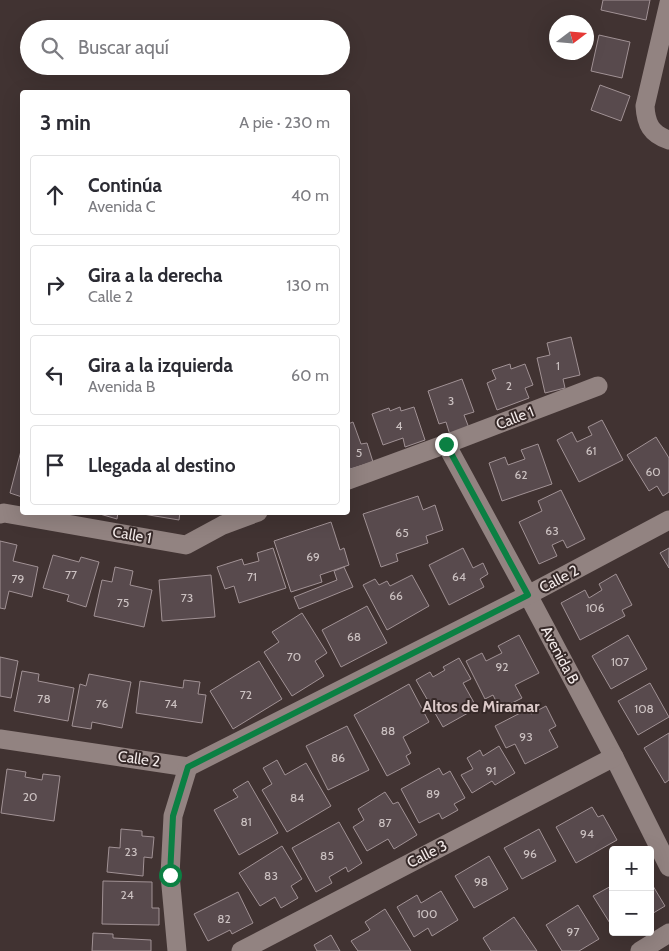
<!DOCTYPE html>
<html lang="es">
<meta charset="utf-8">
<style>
body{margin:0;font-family:Cabin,sans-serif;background:#f2f2f3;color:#2b2b33}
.controls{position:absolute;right:15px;bottom:15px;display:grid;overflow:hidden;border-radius:5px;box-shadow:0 5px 20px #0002}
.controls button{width:45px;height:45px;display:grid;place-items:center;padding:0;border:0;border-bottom:1px solid #e1e1e2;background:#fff;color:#2b2b33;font:25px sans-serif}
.compass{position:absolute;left:549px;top:15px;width:45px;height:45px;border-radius:50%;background:#fff;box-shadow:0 5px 20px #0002;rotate:74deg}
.stop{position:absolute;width:15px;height:15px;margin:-11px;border:4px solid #0b8043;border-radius:50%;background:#fff}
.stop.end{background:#0b8043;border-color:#fff;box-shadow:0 1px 5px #0008}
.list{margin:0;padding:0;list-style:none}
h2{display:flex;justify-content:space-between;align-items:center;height:65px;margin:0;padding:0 20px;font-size:21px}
h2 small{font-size:16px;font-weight:400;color:#7c7c81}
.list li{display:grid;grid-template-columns:32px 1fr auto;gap:15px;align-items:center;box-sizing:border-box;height:80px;margin:0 10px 10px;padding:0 10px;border:1px solid #e1e1e2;border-radius:5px}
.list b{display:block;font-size:19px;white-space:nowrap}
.list p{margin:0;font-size:16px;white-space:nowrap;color:#7c7c81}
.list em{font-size:16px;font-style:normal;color:#7c7c81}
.icon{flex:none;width:28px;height:28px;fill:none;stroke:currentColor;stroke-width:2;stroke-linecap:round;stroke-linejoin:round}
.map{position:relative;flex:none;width:669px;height:951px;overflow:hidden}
.search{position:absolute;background:#fff;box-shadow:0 5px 20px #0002;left:20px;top:20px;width:330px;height:55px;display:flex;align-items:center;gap:12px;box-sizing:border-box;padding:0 18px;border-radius:28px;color:#7c7c81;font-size:19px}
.panel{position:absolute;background:#fff;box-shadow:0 5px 20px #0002;left:20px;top:90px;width:330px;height:425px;border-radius:5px}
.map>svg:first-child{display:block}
</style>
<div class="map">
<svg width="669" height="951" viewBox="0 0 669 951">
<rect width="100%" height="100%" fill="#413332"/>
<g fill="#584a4d" stroke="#a19295">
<polygon points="603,0 650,0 646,20 601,10"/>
<polygon points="599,35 630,42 622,78 591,71"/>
<polygon points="600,85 630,96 621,121 591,110"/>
<polygon points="571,337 580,375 563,379 565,388 545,393 537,358 550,355 547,343"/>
<polygon points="510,364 511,369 525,364 533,385 525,388 529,398 497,410 487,383 496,379 492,370"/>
<polygon points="462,379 474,412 464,415 469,428 450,435 446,422 439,424 428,391"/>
<polygon points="400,407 401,411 414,407 425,440 405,447 403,438 383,445 372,414 389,408 390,411"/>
<polygon points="602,420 623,460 579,482 557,440 572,432 577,442 592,435 588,427"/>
<polygon points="353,422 361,444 367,443 373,462 350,469 348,462 348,424"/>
<polygon points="656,437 669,458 669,492 663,496 657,486 649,491 627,455"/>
<polygon points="538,444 552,484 502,501 489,463 505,457 508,465 525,459 521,450"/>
<polygon points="22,447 22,497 10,493"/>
<polygon points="561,490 585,539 567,548 563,540 552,545 557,556 539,564 519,522 542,511 538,501"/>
<polygon points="418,496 423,510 435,505 443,530 426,536 428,543 396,554 398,561 381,567 363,514"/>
<polygon points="93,512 118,512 117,519"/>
<polygon points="131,512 180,512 179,520"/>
<polygon points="331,522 340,550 344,548 349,565 320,575 322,582 291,592 274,541"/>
<polygon points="0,541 17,545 13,561 38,567 32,597 9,591 5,609 0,608"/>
<polygon points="273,548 286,588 239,603 234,586 225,589 217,567 242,559 244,565 259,561 257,553"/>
<polygon points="463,548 473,568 483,563 488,574 480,579 484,587 449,605 429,565"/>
<polygon points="669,548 669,568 660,553"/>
<polygon points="53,555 79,562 81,557 99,562 86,607 67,601 69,595 43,588"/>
<polygon points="115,567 133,571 130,585 152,590 144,627 94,616 102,580 112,582"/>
<polygon points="344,567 353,587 299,609 294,597 337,580 334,571"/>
<polygon points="616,574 632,605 622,610 625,616 580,640 561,603 585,590 589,598 602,590 599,584"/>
<polygon points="211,575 215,617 162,621 159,580"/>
<polygon points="412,575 429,606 387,630 363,585 375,579 379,585 387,581 390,586"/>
<polygon points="367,606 387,643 341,667 322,630"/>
<polygon points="302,613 327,653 315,661 324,676 292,696 264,652 279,642 272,632"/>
<polygon points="519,635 539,673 515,685 522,698 500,709 493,695 485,699 466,661 482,653 486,661 502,653 498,646"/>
<polygon points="628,635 647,669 611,689 592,656"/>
<polygon points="0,657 18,661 11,698 0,696"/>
<polygon points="459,658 471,679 463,683 477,708 443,727 416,680 430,672 433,677 445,670 443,667"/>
<polygon points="259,661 282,699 233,729 210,691"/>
<polygon points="22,671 39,674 38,681 74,688 68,721 14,711"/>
<polygon points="89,674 131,682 122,728 92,722 91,729 72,726 80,684 86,686"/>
<polygon points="184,680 200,682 198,694 206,695 202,723 136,713 140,681 183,688"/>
<polygon points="650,683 669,717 638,735 618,701"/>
<polygon points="409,684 429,722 403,737 411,753 406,756 410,764 387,776 354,715"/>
<polygon points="546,706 556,726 549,730 558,747 525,764 515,744 506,748 495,726 528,709 531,714"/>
<polygon points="347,726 369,770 328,790 306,746"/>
<polygon points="669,733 669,780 665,783 644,748"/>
<polygon points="499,746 515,773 495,785 492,781 472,793 461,775 473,769 467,758 480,750 483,756"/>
<polygon points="277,760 285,775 306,763 331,806 287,832 262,790 272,784 263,768"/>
<polygon points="439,768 443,775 450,771 465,798 454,804 458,810 442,819 439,813 419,823 401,789"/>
<polygon points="7,769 26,772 25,777 42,780 43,774 60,776 54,821 1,813"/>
<polygon points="248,781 278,833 239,855 214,810 238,797 233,790"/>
<polygon points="385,792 393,804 398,802 417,835 394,849 388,839 367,851 353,827 364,820 358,809"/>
<polygon points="592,807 598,817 603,815 617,840 576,863 556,827"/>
<polygon points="339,822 362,863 348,872 346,867 329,877 332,883 316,892 292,848"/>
<polygon points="121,829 142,831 142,836 154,837 152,858 144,857 143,876 107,872 109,847 120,848"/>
<polygon points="539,829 556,861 522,879 504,848"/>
<polygon points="282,846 302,879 291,886 298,898 281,908 275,897 260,906 239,873"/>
<polygon points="489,856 508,889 474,908 455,876"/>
<polygon points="103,881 152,882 152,908 159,908 159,925 102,924"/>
<polygon points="650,881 665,906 650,915"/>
<polygon points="613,885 613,928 593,896"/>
<polygon points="441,891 458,920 432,936 428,928 414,937 397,907 417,895 421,903"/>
<polygon points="238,892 253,923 232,934 230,930 208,941 194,914"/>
<polygon points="578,905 599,939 579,951 562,951 546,925"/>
<polygon points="385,909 411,951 358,951 351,941 370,930 365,922"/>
<polygon points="514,917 537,951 491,951 483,938"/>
<polygon points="93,933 113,934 113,938 151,940 151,951 92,951"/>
<polygon points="331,935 340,951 317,951 314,945"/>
</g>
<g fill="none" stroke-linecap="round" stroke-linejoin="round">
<g stroke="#928381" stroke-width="19">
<path d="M669 3 645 106C646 124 651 134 669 140"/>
<polyline points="446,444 528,595 614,757 669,867"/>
<polyline points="348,480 446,444 598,386"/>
<polyline points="0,514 4,513 186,545 223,525 258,512"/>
<polyline points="0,739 188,767 528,595 669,520"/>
<polyline points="177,951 170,875 173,816 188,767"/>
<polyline points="241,951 614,757"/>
<polyline points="640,951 669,933"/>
</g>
</g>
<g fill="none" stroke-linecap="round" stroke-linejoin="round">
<polyline stroke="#0b8043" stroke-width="6" points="170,875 173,816 188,767 528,595 446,444"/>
</g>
<g text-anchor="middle" stroke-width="4" stroke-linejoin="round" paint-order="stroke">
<g font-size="12" fill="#ccc2c2">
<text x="558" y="370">1</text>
<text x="509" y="390">2</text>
<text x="451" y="405">3</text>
<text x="399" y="430">4</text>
<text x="591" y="455">61</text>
<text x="359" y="457">5</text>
<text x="653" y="476">60</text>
<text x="521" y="479">62</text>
<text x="552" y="535">63</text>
<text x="402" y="537">65</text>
<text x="313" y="561">69</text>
<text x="71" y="579">77</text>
<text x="252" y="581">71</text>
<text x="459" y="581">64</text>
<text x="18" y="583">79</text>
<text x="396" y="600">66</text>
<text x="187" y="602">73</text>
<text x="123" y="607">75</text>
<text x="595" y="612">106</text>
<text x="354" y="641">68</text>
<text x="294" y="661">70</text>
<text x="620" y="666">107</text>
<text x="502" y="671">92</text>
<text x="246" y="699">72</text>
<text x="44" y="703">78</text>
<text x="102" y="708">76</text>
<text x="171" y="708">74</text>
<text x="644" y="713">108</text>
<text x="388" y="735">88</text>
<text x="526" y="741">93</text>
<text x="338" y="762">86</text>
<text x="491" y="775">91</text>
<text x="433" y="798">89</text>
<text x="30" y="801">20</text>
<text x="297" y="802">84</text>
<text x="246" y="826">81</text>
<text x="385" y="827">87</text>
<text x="587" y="838">94</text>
<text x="131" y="856">23</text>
<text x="530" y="858">96</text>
<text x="327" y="860">85</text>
<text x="271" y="880">83</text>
<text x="481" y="886">98</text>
<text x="127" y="899">24</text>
<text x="427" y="918">100</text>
<text x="224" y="923">82</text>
<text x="573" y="936">97</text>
</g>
<g font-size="15" fill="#f3eae9" stroke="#362928">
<text transform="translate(515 418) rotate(-21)" y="5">Calle 1</text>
<text transform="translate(132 535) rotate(10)" y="5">Calle 1</text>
<text transform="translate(559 579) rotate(-28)" y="5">Calle 2</text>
<text transform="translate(560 655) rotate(62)" y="5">Avenida B</text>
<text transform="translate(139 759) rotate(8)" y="5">Calle 2</text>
<text transform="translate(427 854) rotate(-27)" y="5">Calle 3</text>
</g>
<g font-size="16" font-weight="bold" fill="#dccac9" stroke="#362928">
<text x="481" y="712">Altos de Miramar</text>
</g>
</g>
</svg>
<div class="controls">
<button>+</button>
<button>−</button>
</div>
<svg class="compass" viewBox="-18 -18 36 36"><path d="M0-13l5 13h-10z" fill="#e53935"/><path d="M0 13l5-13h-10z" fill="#7c7c81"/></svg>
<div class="stop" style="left:170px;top:875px"></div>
<div class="stop end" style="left:446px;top:444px"></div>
<div class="search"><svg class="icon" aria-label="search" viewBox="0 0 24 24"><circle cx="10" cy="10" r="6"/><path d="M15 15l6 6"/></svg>Buscar aquí</div>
<section class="panel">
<h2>3 min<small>A pie · 230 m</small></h2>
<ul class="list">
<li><svg class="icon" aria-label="ahead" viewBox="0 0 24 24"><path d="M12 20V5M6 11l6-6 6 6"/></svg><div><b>Continúa</b><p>Avenida C</p></div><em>40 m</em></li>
<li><svg class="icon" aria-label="right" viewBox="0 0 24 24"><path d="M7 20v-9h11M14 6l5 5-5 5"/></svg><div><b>Gira a la derecha</b><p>Calle 2</p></div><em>130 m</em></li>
<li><svg class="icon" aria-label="left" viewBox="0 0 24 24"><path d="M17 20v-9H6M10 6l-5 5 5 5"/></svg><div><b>Gira a la izquierda</b><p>Avenida B</p></div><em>60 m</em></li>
<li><svg class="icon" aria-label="arrive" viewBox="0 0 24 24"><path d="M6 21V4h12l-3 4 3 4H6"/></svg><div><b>Llegada al destino</b></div></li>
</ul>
</section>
</div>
